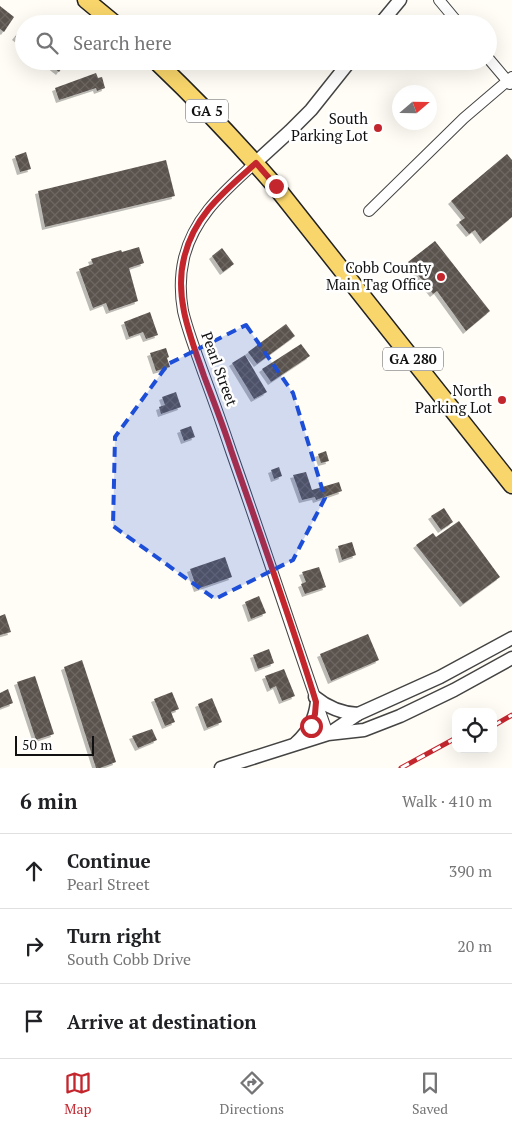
<!DOCTYPE html>
<meta charset="utf-8">
<style>
body{margin:0;font-family:"PT Serif",serif;background:#f6f6f6;color:#202124}
.controls{position:absolute;right:15px;bottom:15px;display:grid;overflow:hidden;border-radius:10px;box-shadow:0 5px 20px #0002}
.controls button{width:45px;height:45px;display:grid;place-items:center;padding:0;border:0;border-bottom:1px solid #e0e0e0;background:#fff;color:#202124;font:25px sans-serif}
.compass{position:absolute;left:392px;top:85px;width:45px;height:45px;border-radius:50%;background:#fff;box-shadow:0 5px 20px #0002;rotate:70deg}
.scale{position:absolute;left:15px;bottom:12px;width:79px;box-sizing:border-box;padding-left:5px;border:2px solid #111;border-top:0;font-size:14px;line-height:18px;white-space:nowrap;color:#111;-webkit-text-stroke:4px #fff;paint-order:stroke}
.stop{position:absolute;width:15px;height:15px;margin:-11px;border:4px solid #c4262e;border-radius:50%;background:#fff}
.stop.end{background:#c4262e;border-color:#fff;box-shadow:0 1px 5px #0008}
.list{margin:0;padding:0;list-style:none}
h2{display:flex;justify-content:space-between;align-items:center;height:65px;margin:0;padding:0 20px;font-size:21px}
h2 small{font-size:16px;font-weight:400;color:#757577}
.list li{display:grid;grid-template-columns:32px 1fr auto;gap:15px;align-items:center;box-sizing:border-box;height:75px;padding:0 20px;border-top:1px solid #e0e0e0}
.list b{display:block;font-size:19px;white-space:nowrap}
.list p{margin:0;font-size:16px;white-space:nowrap;color:#757577}
.list em{font-size:16px;font-style:normal;color:#757577}
.icon{flex:none;width:28px;height:28px;fill:none;stroke:currentColor;stroke-width:2;stroke-linecap:round;stroke-linejoin:round}
.map{position:relative;flex:none;width:512px;height:768px;overflow:hidden}
.search{position:absolute;background:#fff;box-shadow:0 5px 20px #0002;left:15px;right:15px;top:15px;height:55px;display:flex;align-items:center;gap:12px;box-sizing:border-box;padding:0 18px;border-radius:28px;color:#757577;font-size:19px}
.sheet{height:290px;background:#fff}
nav{display:flex;justify-content:space-around;align-items:center;box-sizing:border-box;height:70px;border-top:1px solid #e0e0e0;background:#fff;font-size:14px;color:#757577}
nav a{display:grid;justify-items:center;gap:2px}
nav .on{color:#c4262e}
.map>svg:first-child{display:block}
</style>
<div class="map">
<svg width="512" height="768" viewBox="0 0 512 768">
<defs>
<pattern id="building-cross-hatch" width="8" height="8" patternUnits="userSpaceOnUse" patternTransform="scale(1.25)"><rect width="8" height="8" fill="#5a524d"/><path d="M0 0l8 8M0 8l8-8" fill="none" stroke="#6d6662"/></pattern>
<filter id="shadow"><feDropShadow dx="-3" dy="3" stdDeviation="0" flood-color="#0004"/></filter>
</defs>
<rect width="100%" height="100%" fill="#fffdf5"/>
<g fill="url(#building-cross-hatch)" filter="url(#shadow)">
<polygon points="0,6 14,17 4,32 0,29"/>
<polygon points="24,26 24,44 15,37"/>
<polygon points="45,61 67,61 59,72"/>
<polygon points="96,73 98,78 102,77 105,88 97,91 96,88 59,100 55,88"/>
<polygon points="26,152 31,169 20,172 15,156"/>
<polygon points="507,154 512,160 512,217 483,241 475,230 469,234 459,222 465,218 451,201"/>
<polygon points="166,160 175,196 45,227 38,191"/>
<polygon points="435,241 490,311 466,331 437,291 433,294 408,262"/>
<polygon points="139,247 144,263 129,268 138,301 109,311 106,303 93,308 79,269 93,264 91,259 121,250 122,252"/>
<polygon points="222,248 234,264 223,272 212,256"/>
<polygon points="150,312 158,335 146,339 143,332 129,337 124,322"/>
<polygon points="286,324 295,336 257,364 248,352"/>
<polygon points="301,344 310,356 271,382 262,369"/>
<polygon points="166,348 169,357 167,358 170,367 156,371 150,353"/>
<polygon points="245,355 267,392 254,399 232,363"/>
<polygon points="176,392 181,407 161,414 159,407 165,405 162,397"/>
<polygon points="191,426 195,437 184,441 180,430"/>
<polygon points="326,451 329,461 321,463 318,454"/>
<polygon points="279,467 282,476 274,479 271,470"/>
<polygon points="306,472 312,490 339,482 342,491 316,500 315,497 302,500 293,475"/>
<polygon points="444,508 453,522 441,530 431,516"/>
<polygon points="459,521 500,577 463,604 416,545 433,533 436,537"/>
<polygon points="352,542 356,555 342,560 338,546"/>
<polygon points="225,557 232,577 197,589 190,569"/>
<polygon points="319,567 326,587 305,594 301,584 306,582 302,572"/>
<polygon points="259,596 266,613 251,619 245,602"/>
<polygon points="5,614 11,632 0,635 0,616"/>
<polygon points="368,634 379,660 331,681 320,654"/>
<polygon points="269,649 274,663 258,669 253,655"/>
<polygon points="82,660 116,762 100,768 96,768 64,667"/>
<polygon points="284,669 295,696 282,701 276,686 270,689 265,676"/>
<polygon points="35,676 54,734 36,740 17,682"/>
<polygon points="8,689 13,703 0,708 0,693"/>
<polygon points="172,692 179,709 171,712 175,722 165,726 154,699"/>
<polygon points="212,698 222,722 207,728 198,704"/>
<polygon points="152,729 157,740 138,748 132,736"/>
</g>
<g fill="none" stroke-linecap="round" stroke-linejoin="round">
<g stroke="#444" stroke-width="12">
<g id="minor">
<polyline points="439,0 459,24"/>
<polyline points="488,58 510,84"/>
<path d="M255 163C225 191 194 216 184 258 180 275 180 294 183 311 188 332 196 352 203 372 213 399 223 427 232 454 265 547 295 641 328 734"/>
<polyline points="369,211 464,118 512,77"/>
</g>
</g>
<g stroke="#444" stroke-width="15">
<g id="tertiary">
<polyline points="380,24 400,0"/>
<polyline points="255,163 290,131 311,110 350,61"/>
<path d="M315 697C327 707 341 713 358 714"/>
<polyline points="330,733 358,714 440,677 512,638"/>
<path d="M296 743C309 731 315 719 317 702"/>
<polyline points="221,768 328,734 364,730 400,716 454,690 512,658"/>
</g>
</g>
<g stroke="#222" stroke-width="19">
<g id="primary">
<polyline points="86,0 115,24"/>
<path d="M156 61C198 101 238 143 276 187L512 485"/>
</g>
</g>
<use href="#minor" stroke="#fff" stroke-width="10"/>
<use href="#tertiary" stroke="#fff" stroke-width="12"/>
<use href="#primary" stroke="#f9d66b" stroke-width="16"/>
<g stroke="#c4262e" stroke-width="5">
<g id="rail">
<polyline points="493,726 512,715"/>
<polyline points="401,768 456,738"/>
</g>
</g>
<use href="#rail" stroke="#fff" stroke-width="3" stroke-dasharray="9" stroke-linecap="butt"/>
</g>
<g fill="none" stroke-linecap="round" stroke-linejoin="round">
<path stroke="#c4262e" stroke-width="6" d="M276 186 256 163C225 191 194 215 184 258 174 298 191 338 204 376 213 400 223 425 231 450 260 534 290 617 316 702L315 714 311 726"/>
</g>
<path fill="#1d4ed8" fill-opacity="0.2" stroke="#1d4ed8" stroke-width="4" stroke-dasharray="10 6" stroke-linejoin="round" d="M246 325 293 393 325 498 293 560 215 599 113 526 115 437 168 364Z"/>
<g fill="#c4262e" stroke="#fff" stroke-width="2">
<circle cx="378" cy="128" r="5"/>
<circle cx="441" cy="277" r="5"/>
<circle cx="502" cy="400" r="5"/>
</g>
<g text-anchor="middle" stroke-width="5" stroke-linejoin="round" paint-order="stroke">
<g fill="#fff" stroke="#585858" stroke-width="1">
<rect x="186" y="99.5" width="42" height="23" rx="4"/>
<rect x="383" y="347.5" width="60" height="23" rx="4"/>
</g>
<g font-size="14" font-weight="bold" fill="#111">
<text x="207" y="116">GA 5</text>
<text x="413" y="364">GA 280</text>
</g>
<g font-size="15" fill="#111" stroke="#fff" text-anchor="end">
<text x="368" y="124">South<tspan x="368" dy="17">Parking Lot</tspan></text>
<text x="431" y="273">Cobb County<tspan x="431" dy="17">Main Tag Office</tspan></text>
<text x="492" y="396">North<tspan x="492" dy="17">Parking Lot</tspan></text>
</g>
<g font-size="15" fill="#111" stroke="#fff">
<text transform="translate(219 369) rotate(70)" y="5">Pearl Street</text>
</g>
</g>
</svg>
<div class="controls">
<button><svg class="icon" aria-label="locate" viewBox="0 0 24 24"><circle cx="12" cy="12" r="6"/><path d="M12 2v4M12 18v4M2 12h4M18 12h4"/></svg></button>
</div>
<svg class="compass" viewBox="-18 -18 36 36"><path d="M0-13l5 13h-10z" fill="#e53935"/><path d="M0 13l5-13h-10z" fill="#757577"/></svg>
<div class="scale">50 m</div>
<div class="stop" style="left:311px;top:726px"></div>
<div class="stop end" style="left:276px;top:186px"></div>
<div class="search"><svg class="icon" aria-label="search" viewBox="0 0 24 24"><circle cx="10" cy="10" r="6"/><path d="M15 15l6 6"/></svg>Search here</div>
</div>
<section class="sheet">
<h2>6 min<small>Walk · 410 m</small></h2>
<ul class="list">
<li><svg class="icon" aria-label="ahead" viewBox="0 0 24 24"><path d="M12 20V5M6 11l6-6 6 6"/></svg><div><b>Continue</b><p>Pearl Street</p></div><em>390 m</em></li>
<li><svg class="icon" aria-label="right" viewBox="0 0 24 24"><path d="M7 20v-9h11M14 6l5 5-5 5"/></svg><div><b>Turn right</b><p>South Cobb Drive</p></div><em>20 m</em></li>
<li><svg class="icon" aria-label="arrive" viewBox="0 0 24 24"><path d="M6 21V4h12l-3 4 3 4H6"/></svg><div><b>Arrive at destination</b></div></li>
</ul>
</section>
<nav>
<a class="on"><svg class="icon" aria-label="map" viewBox="0 0 24 24"><path d="M3 6l6-2 6 2 6-2v14l-6 2-6-2-6 2zM9 4v14M15 6v14"/></svg>Map</a>
<a><svg class="icon" aria-label="directions" viewBox="0 0 24 24"><path d="M12 3l9 9-9 9-9-9zM9 14v-3h6M13 9l2 2-2 2"/></svg>Directions</a>
<a><svg class="icon" aria-label="saved" viewBox="0 0 24 24"><path d="M7 4h10v16l-5-4-5 4z"/></svg>Saved</a>
</nav>
